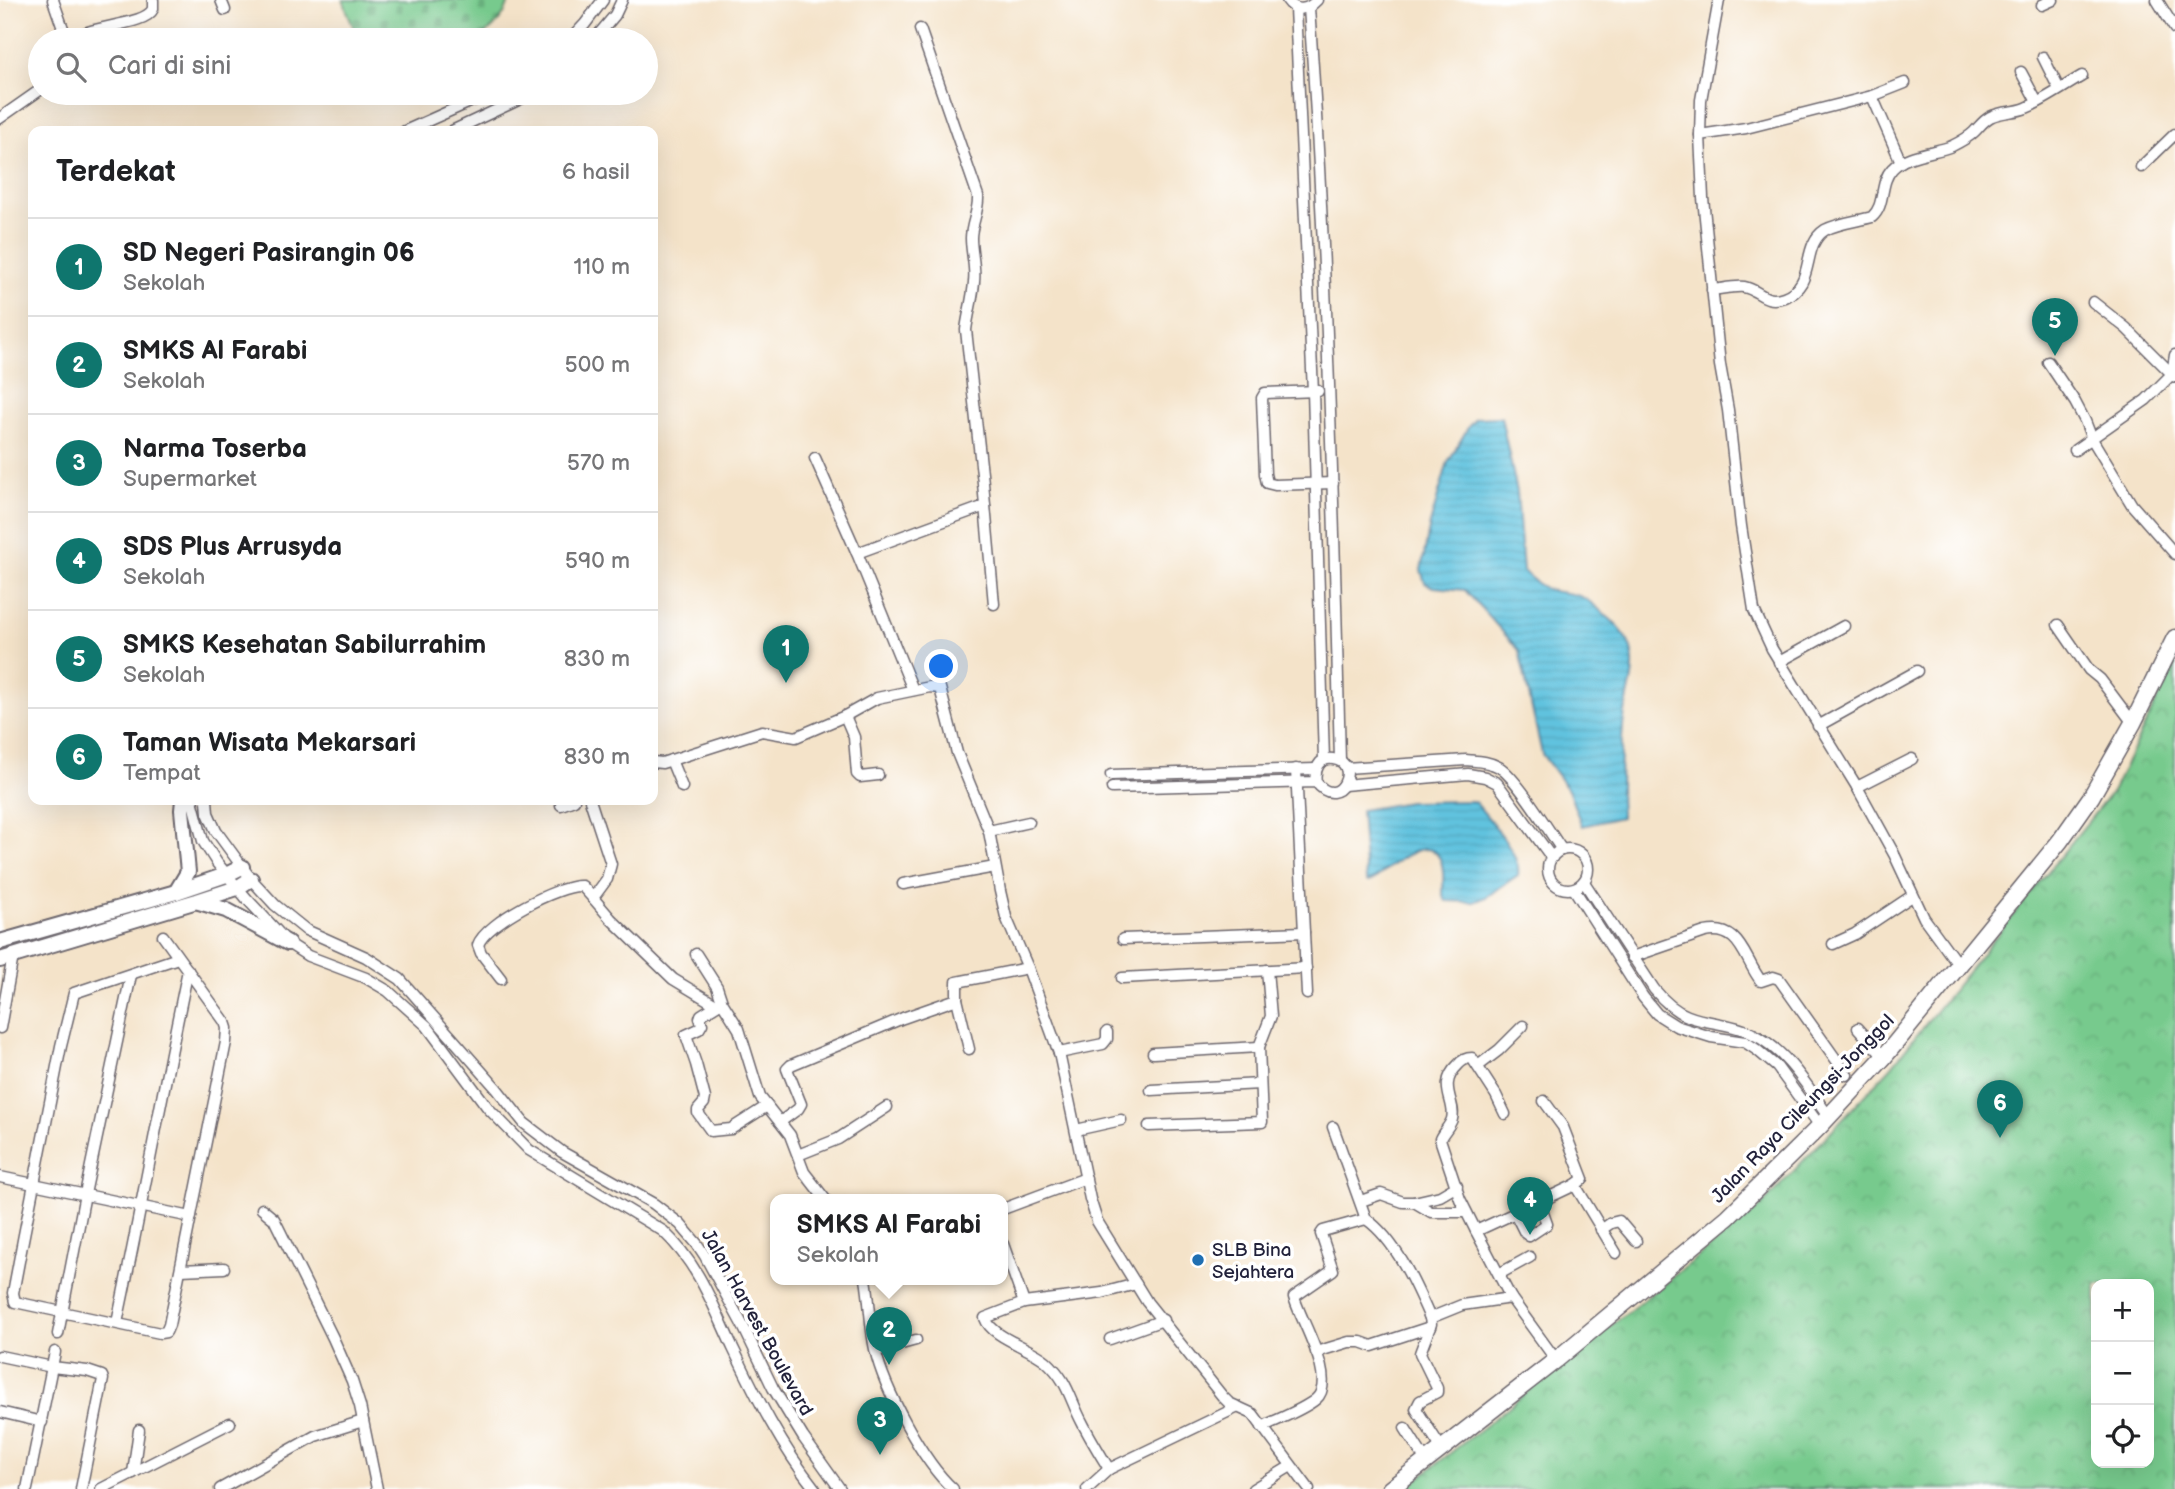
<!DOCTYPE html>
<html lang="id">
<meta charset="utf-8">
<style>
body{margin:0;font-family:"Balsamiq Sans",sans-serif;background:#f6f6f6;color:#202124}
.controls{position:absolute;right:21px;bottom:21px;display:grid;overflow:hidden;border-radius:14px;box-shadow:0 7px 28px #0002}
.controls button{width:63px;height:63px;display:grid;place-items:center;padding:0;border:0;border-bottom:2px solid #e0e0e0;background:#fff;color:#202124;font:35px sans-serif}
.you{position:absolute;left:942px;top:667px;width:24px;height:24px;margin:-18px;border:5px solid #fff;border-radius:50%;background:#1a73e8;box-shadow:0 0 0 10px #1a73e833}
.badge{display:grid;place-items:center;width:46px;height:46px;border-radius:50%;background:#0f766e;color:#fff;font-size:23px;font-weight:700}
.pin{position:absolute;translate:-50% -58px;filter:drop-shadow(0 2px 4px #0008)}
.pin::after{content:'';position:absolute;top:37px;width:24px;height:21px;background:inherit;clip-path:polygon(0 0,100% 0,50% 100%)}
.popup{position:absolute;left:770px;top:1194px;width:238px;height:91px;box-sizing:border-box;display:grid;place-content:center;border-radius:14px;background:#fff;filter:drop-shadow(0 2px 5px #0005);font-size:23px;white-space:nowrap;color:#757577}
.popup b{font-size:26px;color:#202124}
.popup::after{content:'';position:absolute;left:50%;top:100%;margin-left:-14px;border:14px solid transparent;border-top-color:#fff}
.list{margin:0;padding:0;list-style:none}
h2{display:flex;justify-content:space-between;align-items:center;height:91px;margin:0;padding:0 28px;font-size:30px}
h2 small{font-size:23px;font-weight:400;color:#757577}
.list li{display:grid;grid-template-columns:46px 1fr auto;gap:21px;align-items:center;box-sizing:border-box;height:98px;padding:0 28px;border-top:2px solid #e0e0e0}
.list b{display:block;font-size:26px;white-space:nowrap}
.list p{margin:0;font-size:23px;white-space:nowrap;color:#757577}
.list em{font-size:23px;font-style:normal;color:#757577}
.icon{flex:none;width:38px;height:38px;fill:none;stroke:currentColor;stroke-width:2;stroke-linecap:round;stroke-linejoin:round}
.map{position:relative;flex:none;width:2175px;height:1489px;overflow:hidden}
.search{position:absolute;background:#fff;box-shadow:0 7px 28px #0002;left:28px;top:28px;width:630px;height:77px;display:flex;align-items:center;gap:18px;box-sizing:border-box;padding:0 24px;border-radius:38px;color:#757577;font-size:26px}
.panel{position:absolute;background:#fff;box-shadow:0 7px 28px #0002;left:28px;top:126px;width:630px;height:679px;border-radius:14px}
.map>svg:first-child{display:block}
</style>
<div class="map">
<svg width="2175" height="1489" viewBox="0 0 2175 1489">
<defs>
<pattern id="cemetery-stones" width="16" height="16" patternUnits="userSpaceOnUse" patternTransform="scale(1.75)"><rect width="16" height="16" fill="#77ca8d"/><path d="M2 7V4a2 2 0 0 1 4 0v3zM10 15v-3a2 2 0 0 1 4 0v3z" fill="#67ad7b"/></pattern>
<pattern id="park-crowns" width="20" height="18" patternUnits="userSpaceOnUse" patternTransform="scale(1.75)"><rect width="20" height="18" fill="#77ca8d"/><path d="M2 6a3 3 0 1 1 6 0M12 15a3 3 0 1 1 6 0" fill="none" stroke="#67ad7b"/></pattern>
<pattern id="water-rules" width="6" height="5" patternUnits="userSpaceOnUse" patternTransform="scale(1.75)"><rect width="6" height="5" fill="#61c3df"/><path d="M0 2.5h6" fill="none" stroke="#54a7c0"/></pattern>
</defs>
<rect width="100%" height="100%" fill="#fff"/>
<filter id="ink" filterUnits="userSpaceOnUse"><feTurbulence type="fractalNoise" baseFrequency=".0143" numOctaves="2"/><feDisplacementMap in="SourceGraphic" scale="14" xChannelSelector="R" yChannelSelector="G"/><feConvolveMatrix kernelMatrix="1 2 1 2 8 2 1 2 1" color-interpolation-filters="sRGB"/></filter>
<filter id="wash" filterUnits="userSpaceOnUse"><feTurbulence type="fractalNoise" baseFrequency=".00686" numOctaves="4" result="noise"/><feDisplacementMap in="SourceGraphic" scale="28" xChannelSelector="R" yChannelSelector="G"/><feGaussianBlur stdDeviation="1.57" result="paint"/><feColorMatrix in="noise" values="0 0 0 0 0 0 0 0 0 0 0 0 0 0 0 0 0 1.4 0 .05"/><feComposite in="paint" operator="in"/></filter>
<g filter="url(#wash)">
<rect width="100%" height="100%" fill="#f4e3c9"/>
<path fill="url(#cemetery-stones)" stroke="#4c7664" stroke-width="2" d="M343 0H509C506 18 489 34 473 40H358Z"/>
<path fill="url(#park-crowns)" stroke="#4c7664" stroke-width="2" fill-rule="evenodd" d="M2175 664V1489H1405L1758 1209 1891 1067 2112 792ZM2096 1284H2149V1463H2096Z"/>
<g fill="url(#water-rules)" stroke="#42728d" stroke-width="2">
<path d="M1501 417 1517 492 1523 571C1532 579 1540 588 1553 591 1563 593 1575 593 1584 598 1593 603 1601 612 1609 618 1651 654 1626 684 1623 727 1620 759 1619 785 1621 817L1582 826 1568 790 1542 754 1519 650 1465 590 1434 587 1425 583 1421 570 1430 524 1448 462 1469 426 1476 418Z"/>
<path d="M1472 801 1476 803C1489 819 1522 855 1518 875L1486 897 1474 902 1446 901 1443 896C1443 885 1445 866 1439 857 1425 833 1387 870 1373 880L1368 882 1366 880 1361 810 1409 802Z"/>
</g>
</g>
<g filter="url(#ink)">
<g fill="none" stroke-linecap="round" stroke-linejoin="round">
<g stroke="#6c666d" stroke-width="13">
<g id="street">
<polyline points="53,0 67,40"/>
<polyline points="221,0 225,10"/>
<path d="M1287 0C1295 12 1307 11 1317 0"/>
<polyline points="1719,0 1701,100 1700,135 1703,198 1720,365 1728,410 1741,526 1754,610 1772,649 1857,787 1894,854 1924,918 1959,966"/>
<polyline points="2157,0 2175,29"/>
<polyline points="2042,5 2053,0"/>
<polyline points="1295,8 1313,391 1324,760"/>
<path d="M1309 8C1327 259 1334 510 1340 761"/>
<path d="M920 29 978 196C979 211 971 224 971 238 971 253 976 267 974 282 973 298 968 314 966 330L983 483 994 604"/>
<path d="M71 40C89 25 145 26 153 9V0"/>
<polyline points="570,40 585,24 603,0"/>
<polyline points="594,40 615,15 622,0"/>
<polyline points="2043,57 2059,89"/>
<polyline points="2021,72 2037,102"/>
<polyline points="1872,96 1901,162"/>
<polyline points="0,118 40,90"/>
<polyline points="405,131 490,93"/>
<polyline points="452,131 533,93"/>
<polyline points="1700,135 1746,128 1872,96 1905,83"/>
<polyline points="2141,167 2175,134"/>
<path d="M1712 290C1722 289 1734 286 1744 287 1760 290 1764 304 1784 297 1817 285 1800 246 1825 230 1838 223 1858 221 1872 217 1886 205 1879 183 1892 169 1905 154 1934 153 1952 146 1960 142 1968 138 1974 132 1980 126 1983 121 1990 117 2001 111 2014 113 2026 108 2045 100 2063 87 2082 76"/>
<polyline points="2093,302 2126,328 2175,377"/>
<polyline points="2048,362 2075,402 2085,421 2092,439 2132,505 2175,554"/>
<polyline points="1318,391 1265,393 1262,398 1265,474 1267,483 1275,485 1333,483"/>
<polyline points="2075,450 2146,400 2172,374 2175,355"/>
<polyline points="815,458 857,553 913,690"/>
<polyline points="857,553 985,506"/>
<polyline points="2058,625 2089,670 2100,679 2133,723"/>
<polyline points="1779,662 1844,626"/>
<polyline points="845,716 854,737 857,774 860,777 878,775"/>
<polyline points="1818,726 1917,671"/>
<polyline points="671,760 682,787"/>
<polyline points="653,762 662,763 762,731 796,737 845,716 877,698 930,687 940,688 957,753 989,831 1000,891 1006,917 1028,968 1059,1053 1090,1199 1097,1221 1147,1302 1223,1397 1229,1403 1253,1414 1309,1489"/>
<path d="M1346 768 1466 760C1477 761 1489 761 1499 767 1516 777 1549 831 1562 850"/>
<polyline points="1296,769 1307,994"/>
<polyline points="1111,775 1316,769"/>
<polyline points="1344,785 1468,774 1485,777 1497,783 1552,858"/>
<polyline points="1857,787 1912,759"/>
<path d="M1112 788 1316 782C1340 813 1362 762 1333 759 1319 757 1314 770 1316 782"/>
<path d="M192 800 203 841 217 863 247 899 288 943 308 956 366 978 388 991 427 1026 488 1108 529 1150 663 1231C700 1266 713 1306 734 1350 757 1398 781 1446 815 1489"/>
<polyline points="207,800 208,813 216,831 251,879 275,905 306,930 366,957 400,979 497,1089 524,1123 562,1152 654,1204 680,1224 697,1244 705,1256 744,1328 773,1388 803,1437 840,1489"/>
<polyline points="590,800 611,864 607,879 593,898 611,919 673,979 716,1005"/>
<polyline points="561,805 574,800"/>
<polyline points="989,831 1029,822"/>
<circle cx="1568" cy="869" r="20"/>
<path d="M1584 882 1654 989C1663 1000 1674 1011 1688 1016 1708 1024 1731 1023 1751 1033 1787 1050 1807 1086 1829 1117"/>
<polyline points="903,884 995,867"/>
<polyline points="1574,889 1643,997 1657,1014 1676,1026 1711,1037 1745,1042 1757,1050 1777,1067 1820,1126"/>
<polyline points="163,936 225,1022 227,1028 226,1042 169,1325 166,1332 160,1333 15,1302 13,1293 23,1240 61,1046 74,993 178,958"/>
<polyline points="1123,939 1304,932"/>
<polyline points="1833,944 1855,934 1912,896"/>
<polyline points="696,954 717,987 722,1002 739,1029 760,1097 790,1135 804,1172 825,1199"/>
<path d="M1632 957 1705 932C1741 924 1744 960 1761 981L1773 977 1779 979 1847 1075"/>
<polyline points="1122,978 1306,968"/>
<path d="M501 979 481 953 478 945C485 923 560 884 582 886L593 898"/>
<polyline points="720,1003 701,1015 700,1018 702,1024 699,1029 686,1035 696,1064 705,1098 704,1103 698,1110 698,1113 711,1131 731,1129 767,1106"/>
<polyline points="0,1028 13,956"/>
<polyline points="1858,1028 1884,1057"/>
<polyline points="969,1049 957,999 957,982 1028,968"/>
<polyline points="1059,1053 1103,1044 1107,1039 1107,1032"/>
<polyline points="1153,1053 1259,1047"/>
<polyline points="1478,1066 1499,1050 1523,1026"/>
<polyline points="1151,1090 1260,1084"/>
<polyline points="1544,1101 1563,1127 1583,1179 1575,1185"/>
<path d="M1505 1114 1496 1095 1472 1058C1466 1058 1462 1060 1458 1065 1436 1086 1457 1102 1452 1119 1450 1126 1443 1132 1440 1139L1460 1199 1476 1231 1511 1298 1556 1360"/>
<polyline points="780,1122 798,1109 801,1104 787,1069 791,1065 903,1018 957,999"/>
<polyline points="1149,1126 1262,1122 1259,1047 1271,1016 1267,970"/>
<path d="M1333 1127 1366 1219C1396 1240 1416 1286 1430 1318L1462 1305 1511 1298"/>
<polyline points="1076,1130 1121,1120"/>
<polyline points="798,1155 838,1139 887,1107"/>
<polyline points="0,1177 191,1217"/>
<polyline points="1361,1201 1381,1194 1403,1202 1414,1202 1431,1212 1466,1212"/>
<polyline points="1414,1202 1440,1196 1457,1186"/>
<polyline points="262,1209 274,1219 333,1338 352,1381 360,1406 377,1489"/>
<polyline points="1003,1209 1086,1178"/>
<polyline points="1601,1230 1611,1223 1619,1221 1636,1241"/>
<polyline points="1476,1231 1515,1213 1525,1233 1529,1236 1547,1224 1539,1202 1575,1185 1616,1253"/>
<polyline points="1003,1244 1024,1303"/>
<polyline points="181,1270 224,1268"/>
<polyline points="1499,1274 1530,1257"/>
<path d="M866 1279C870 1302 870 1326 875 1349 884 1389 923 1462 953 1489"/>
<polyline points="1430,1318 1431,1324 1420,1353 1437,1388 1437,1392 1420,1401 1416,1409 1442,1449"/>
<path d="M117 1323C142 1205 163 1088 188 970"/>
<polyline points="58,1334 85,1194 131,975"/>
<polyline points="1110,1339 1163,1320"/>
<polyline points="876,1351 916,1340"/>
<polyline points="1316,1352 1349,1342 1361,1342 1372,1346 1430,1327"/>
<polyline points="0,1356 52,1367 87,1371 102,1376 103,1379 81,1489"/>
<polyline points="0,1412 42,1422"/>
<path d="M1262 1427C1278 1419 1303 1410 1316 1399 1338 1380 1300 1320 1294 1297L1333 1270 1321 1234 1323 1231 1366 1219"/>
<polyline points="1405,1428 1426,1461"/>
<path d="M1109 1469C1100 1454 1090 1438 1082 1422 1069 1397 1068 1381 1046 1361 1030 1347 992 1338 985 1318L1024 1303 1102 1293 1136 1284"/>
<polyline points="133,1473 139,1430"/>
<polyline points="27,1489 55,1352"/>
<polyline points="101,1489 230,1423"/>
<polyline points="220,1489 315,1436 363,1421"/>
<polyline points="1087,1489 1109,1469 1238,1407"/>
<polyline points="1253,1489 1291,1466"/>
</g>
</g>
<g stroke="#6c666d" stroke-width="18">
<g id="secondary">
<polyline points="176,892 188,872 182,810 183,800"/>
<polyline points="199,902 226,910 288,943"/>
<polyline points="0,942 176,892 226,875 242,867"/>
<polyline points="0,960 197,901 237,888 251,879"/>
</g>
</g>
<g stroke="#6c666d" stroke-width="19">
<polyline id="primary" points="1390,1489 1556,1360 1728,1217 1820,1126 1884,1057 2060,841 2091,797 2133,723 2175,638"/>
</g>
<use href="#street" stroke="#fff" stroke-width="10"/>
<use href="#secondary" stroke="#fff" stroke-width="14"/>
<use href="#primary" stroke="#fff" stroke-width="16"/>
</g>
</g>
<circle fill="#1f6fb2" stroke="#fff" stroke-width="2.5" cx="1198" cy="1260" r="7"/>
<g text-anchor="middle" stroke-width="7" stroke-linejoin="round" paint-order="stroke">
<g font-size="19" fill="#22223b" stroke="#fff">
<text transform="translate(1802 1108) rotate(-46)" y="7">Jalan Raya Cileungsi-Jonggol</text>
<text transform="translate(758 1322) rotate(61)" y="7">Jalan Harvest Boulevard</text>
</g>
<g font-size="19" fill="#22223b" stroke="#fff" text-anchor="start">
<text x="1212" y="1256">SLB Bina<tspan x="1212" dy="22">Sejahtera</tspan></text>
</g>
</g>
</svg>
<div class="controls">
<button>+</button>
<button>−</button>
<button><svg class="icon" aria-label="locate" viewBox="0 0 24 24"><circle cx="12" cy="12" r="6"/><path d="M12 2v4M12 18v4M2 12h4M18 12h4"/></svg></button>
</div>
<div class="you"></div>
<div class="pin badge" style="left:786px;top:683px">1</div>
<div class="pin badge" style="left:889px;top:1365px">2</div>
<div class="popup"><b>SMKS Al Farabi</b>Sekolah</div>
<div class="pin badge" style="left:880px;top:1455px">3</div>
<div class="pin badge" style="left:1530px;top:1235px">4</div>
<div class="pin badge" style="left:2055px;top:356px">5</div>
<div class="pin badge" style="left:2000px;top:1138px">6</div>
<div class="search"><svg class="icon" aria-label="search" viewBox="0 0 24 24"><circle cx="10" cy="10" r="6"/><path d="M15 15l6 6"/></svg>Cari di sini</div>
<section class="panel">
<h2>Terdekat<small>6 hasil</small></h2>
<ul class="list">
<li><span class="badge">1</span><div><b>SD Negeri Pasirangin 06</b><p>Sekolah</p></div><em>110 m</em></li>
<li><span class="badge">2</span><div><b>SMKS Al Farabi</b><p>Sekolah</p></div><em>500 m</em></li>
<li><span class="badge">3</span><div><b>Narma Toserba</b><p>Supermarket</p></div><em>570 m</em></li>
<li><span class="badge">4</span><div><b>SDS Plus Arrusyda</b><p>Sekolah</p></div><em>590 m</em></li>
<li><span class="badge">5</span><div><b>SMKS Kesehatan Sabilurrahim</b><p>Sekolah</p></div><em>830 m</em></li>
<li><span class="badge">6</span><div><b>Taman Wisata Mekarsari</b><p>Tempat</p></div><em>830 m</em></li>
</ul>
</section>
</div>
